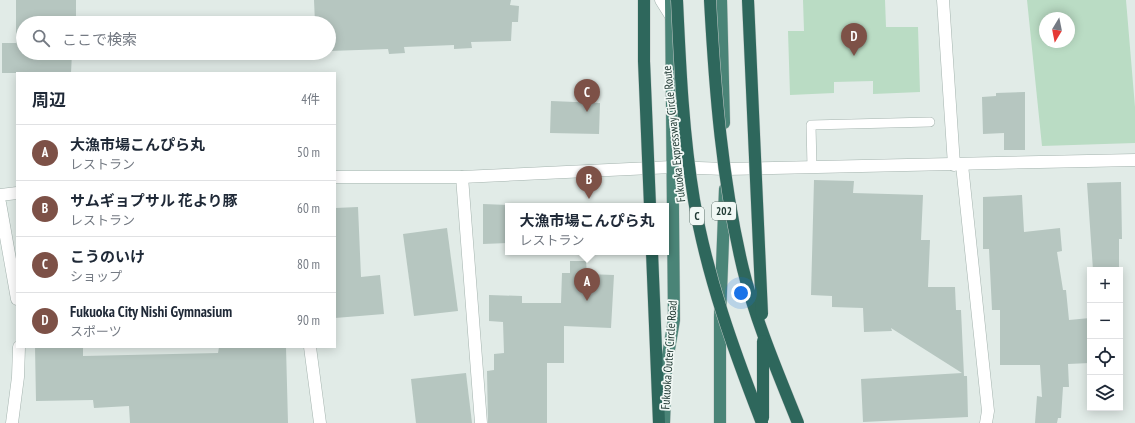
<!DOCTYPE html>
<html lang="ja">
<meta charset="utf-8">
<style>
body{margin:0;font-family:"PT Sans Narrow","Noto Sans JP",sans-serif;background:#f6f6f7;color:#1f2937}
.controls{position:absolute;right:12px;bottom:12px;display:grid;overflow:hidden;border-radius:0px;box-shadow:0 2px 10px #0003}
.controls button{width:36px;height:36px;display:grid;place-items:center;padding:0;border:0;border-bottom:1px solid #e0e1e3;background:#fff;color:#1f2937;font:20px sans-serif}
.compass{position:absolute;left:1039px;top:12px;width:36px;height:36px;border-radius:50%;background:#fff;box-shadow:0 2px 10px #0003;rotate:190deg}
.you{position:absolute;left:741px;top:293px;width:14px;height:14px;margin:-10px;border:3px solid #fff;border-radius:50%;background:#1a73e8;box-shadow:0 0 0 6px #1a73e833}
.badge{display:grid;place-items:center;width:26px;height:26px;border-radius:50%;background:#7d5147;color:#fff;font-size:13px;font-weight:700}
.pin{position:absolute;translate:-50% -33px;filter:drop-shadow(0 1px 2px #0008)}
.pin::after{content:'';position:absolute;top:21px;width:14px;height:12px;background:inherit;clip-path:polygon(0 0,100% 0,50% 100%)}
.popup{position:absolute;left:505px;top:203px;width:164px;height:52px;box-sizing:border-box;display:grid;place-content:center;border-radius:0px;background:#fff;filter:drop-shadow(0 1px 3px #0005);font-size:13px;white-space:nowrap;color:#747a83}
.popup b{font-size:15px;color:#1f2937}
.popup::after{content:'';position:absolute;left:50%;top:100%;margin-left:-8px;border:8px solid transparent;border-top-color:#fff}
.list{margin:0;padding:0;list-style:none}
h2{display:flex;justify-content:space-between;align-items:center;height:52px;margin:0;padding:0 16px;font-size:17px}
h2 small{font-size:13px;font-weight:400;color:#747a83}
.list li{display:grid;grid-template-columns:26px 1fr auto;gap:12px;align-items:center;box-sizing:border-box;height:56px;padding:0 16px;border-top:1px solid #e0e1e3}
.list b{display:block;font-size:15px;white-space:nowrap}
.list p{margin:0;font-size:13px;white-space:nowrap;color:#747a83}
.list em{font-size:13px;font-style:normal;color:#747a83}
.icon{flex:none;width:22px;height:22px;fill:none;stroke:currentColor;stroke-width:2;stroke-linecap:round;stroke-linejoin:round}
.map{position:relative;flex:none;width:1135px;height:423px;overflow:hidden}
.search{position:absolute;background:#fff;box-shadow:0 2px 10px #0003;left:16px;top:16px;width:320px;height:44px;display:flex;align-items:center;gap:10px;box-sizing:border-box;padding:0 14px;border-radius:22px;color:#747a83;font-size:15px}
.panel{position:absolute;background:#fff;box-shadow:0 2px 10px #0003;left:16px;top:72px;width:320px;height:276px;border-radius:0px}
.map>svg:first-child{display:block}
</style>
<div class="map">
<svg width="1135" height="423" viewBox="0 0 1135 423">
<rect width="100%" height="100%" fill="#e1ebe7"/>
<g fill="#badcc4" fill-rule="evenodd">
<polygon points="803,0 885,0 886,27 918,27 920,92 873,94 873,81 834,82 834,93 790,95 788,31 804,31"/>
<path d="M1027 0H1126L1135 107V143L1042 146ZM1045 18H1069V42H1045Z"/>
</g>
<g fill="#b6c6c0">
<polygon points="16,0 76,0 76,23 23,23 23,53 72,53 71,73 2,73 2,43 16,43"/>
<polygon points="314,0 511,0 510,5 519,6 518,22 512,22 511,41 471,42 472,48 454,49 454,45 404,47 405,53 389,54 388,49 329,51 329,23 315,23"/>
<polygon points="1025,92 1025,150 1004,150 1004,133 983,134 982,97 996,96 996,93"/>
<polygon points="551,101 600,103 599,134 550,133"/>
<polygon points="814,180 854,181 853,193 923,195 921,240 930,240 928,287 955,287 956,310 961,310 964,376 967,376 968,417 863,422 861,379 962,373 891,328 892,331 864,332 863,308 832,307 832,296 811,295"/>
<polygon points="1121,182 1122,239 1119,239 1119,270 1093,270 1087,183"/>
<polygon points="1022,195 1024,232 1060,228 1062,251 1057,252 1063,290 1066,290 1069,320 1090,318 1090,363 1068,364 1069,387 1063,387 1061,418 1058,418 1057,423 1035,423 1037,396 1042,397 1040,365 1000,365 1000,310 992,310 989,249 983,249 983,197"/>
<polygon points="483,204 508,205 508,243 483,244"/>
<polygon points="358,207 361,277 380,275 384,314 335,318 335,208"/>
<polygon points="447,228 458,311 414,316 403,234"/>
<polygon points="570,261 586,261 587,274 614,275 611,328 564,326 564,363 547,363 547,423 488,423 487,371 494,370 494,354 504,353 503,322 489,321 489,295 522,296 522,303 561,303 562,273 570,273"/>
<polygon points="35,347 83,347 83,356 218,353 219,347 286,347 288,423 130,423 129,406 94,408 93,400 36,401"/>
<polygon points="466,373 472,423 416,423 411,379"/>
</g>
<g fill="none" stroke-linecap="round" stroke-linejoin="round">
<g stroke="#a4b3ae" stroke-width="10">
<polyline id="service" points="812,167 811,125 930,122"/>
</g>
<g stroke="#a4b3ae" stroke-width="13">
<g id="minor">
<polyline points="661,0 671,16"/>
<polyline points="943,0 954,165"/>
<polyline points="962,165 988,411 986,423"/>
<polyline points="462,177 481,423"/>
<polyline points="0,203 17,299"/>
<polyline points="310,347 320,423"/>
<polyline points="12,423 18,377 19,347"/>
</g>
</g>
<g stroke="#a4b3ae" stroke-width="13">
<g id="tertiary">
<polyline points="335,177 462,177 672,167 725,169 1135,160"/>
<polyline points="0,195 17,193"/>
</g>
</g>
<g stroke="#c1c8c6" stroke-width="13">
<g id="trunk">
<polyline points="721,0 724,123"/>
<polyline points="664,423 666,367 674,320 671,0"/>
<polyline points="720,423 720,317 725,189"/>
</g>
</g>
<g stroke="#c1c8c6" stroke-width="13">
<polyline id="motorway" points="652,252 659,423"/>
</g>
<use href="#service" stroke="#fff" stroke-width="9"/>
<use href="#minor" stroke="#fff" stroke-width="12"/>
<use href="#tertiary" stroke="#fff" stroke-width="12"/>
<use href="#trunk" stroke="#4a8477" stroke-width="12"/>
<use href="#motorway" stroke="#2e675c" stroke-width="12"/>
<g stroke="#c1c8c6" stroke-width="13" stroke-linecap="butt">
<g id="motorway-bridge">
<polyline points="644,0 644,61 650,206"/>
<path d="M677 0C680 66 683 134 694 200 707 277 734 351 762 423"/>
<path d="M710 0C715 91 722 181 743 269 756 322 778 373 798 423"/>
<polyline points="748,0 762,314"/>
<polyline points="763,341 763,418"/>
</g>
</g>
<use href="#motorway-bridge" stroke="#2e675c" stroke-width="12"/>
</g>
<g text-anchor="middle" stroke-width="3.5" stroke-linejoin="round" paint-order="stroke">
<g fill="#f1f8f5" stroke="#60746f" stroke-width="1">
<rect x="712" y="202" width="24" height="18" rx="3"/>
<rect x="690" y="207" width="14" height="18" rx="3"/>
</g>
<g font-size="11" font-weight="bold" fill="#223b35">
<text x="724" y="215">202</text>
<text x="697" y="220">C</text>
</g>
<g font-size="12" fill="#223b35" stroke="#f1f8f5">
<text transform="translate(674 134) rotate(-96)" y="4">Fukuoka Expressway Circle Route</text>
<text transform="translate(669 355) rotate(-86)" y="4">Fukuoka Outer Circle Road</text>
</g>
</g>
</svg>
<div class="controls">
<button>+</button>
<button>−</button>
<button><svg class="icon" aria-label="locate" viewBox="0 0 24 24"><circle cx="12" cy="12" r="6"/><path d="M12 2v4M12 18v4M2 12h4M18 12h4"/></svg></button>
<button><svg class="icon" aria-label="layers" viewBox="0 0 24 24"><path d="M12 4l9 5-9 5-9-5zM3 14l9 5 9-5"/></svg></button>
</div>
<svg class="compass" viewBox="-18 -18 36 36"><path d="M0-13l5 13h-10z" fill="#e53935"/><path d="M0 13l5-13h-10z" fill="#747a83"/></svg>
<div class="you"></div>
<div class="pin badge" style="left:587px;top:301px">A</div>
<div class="popup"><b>大漁市場こんぴら丸</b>レストラン</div>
<div class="pin badge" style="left:589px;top:199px">B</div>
<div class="pin badge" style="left:587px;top:112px">C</div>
<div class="pin badge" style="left:854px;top:56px">D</div>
<div class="search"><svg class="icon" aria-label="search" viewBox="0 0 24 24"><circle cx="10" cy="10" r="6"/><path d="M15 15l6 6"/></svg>ここで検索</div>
<section class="panel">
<h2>周辺<small>4件</small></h2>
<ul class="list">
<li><span class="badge">A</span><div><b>大漁市場こんぴら丸</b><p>レストラン</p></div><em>50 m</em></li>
<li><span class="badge">B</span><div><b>サムギョプサル 花より豚</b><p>レストラン</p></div><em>60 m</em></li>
<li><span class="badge">C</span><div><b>こうのいけ</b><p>ショップ</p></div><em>80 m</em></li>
<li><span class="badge">D</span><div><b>Fukuoka City Nishi Gymnasium</b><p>スポーツ</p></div><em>90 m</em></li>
</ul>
</section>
</div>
